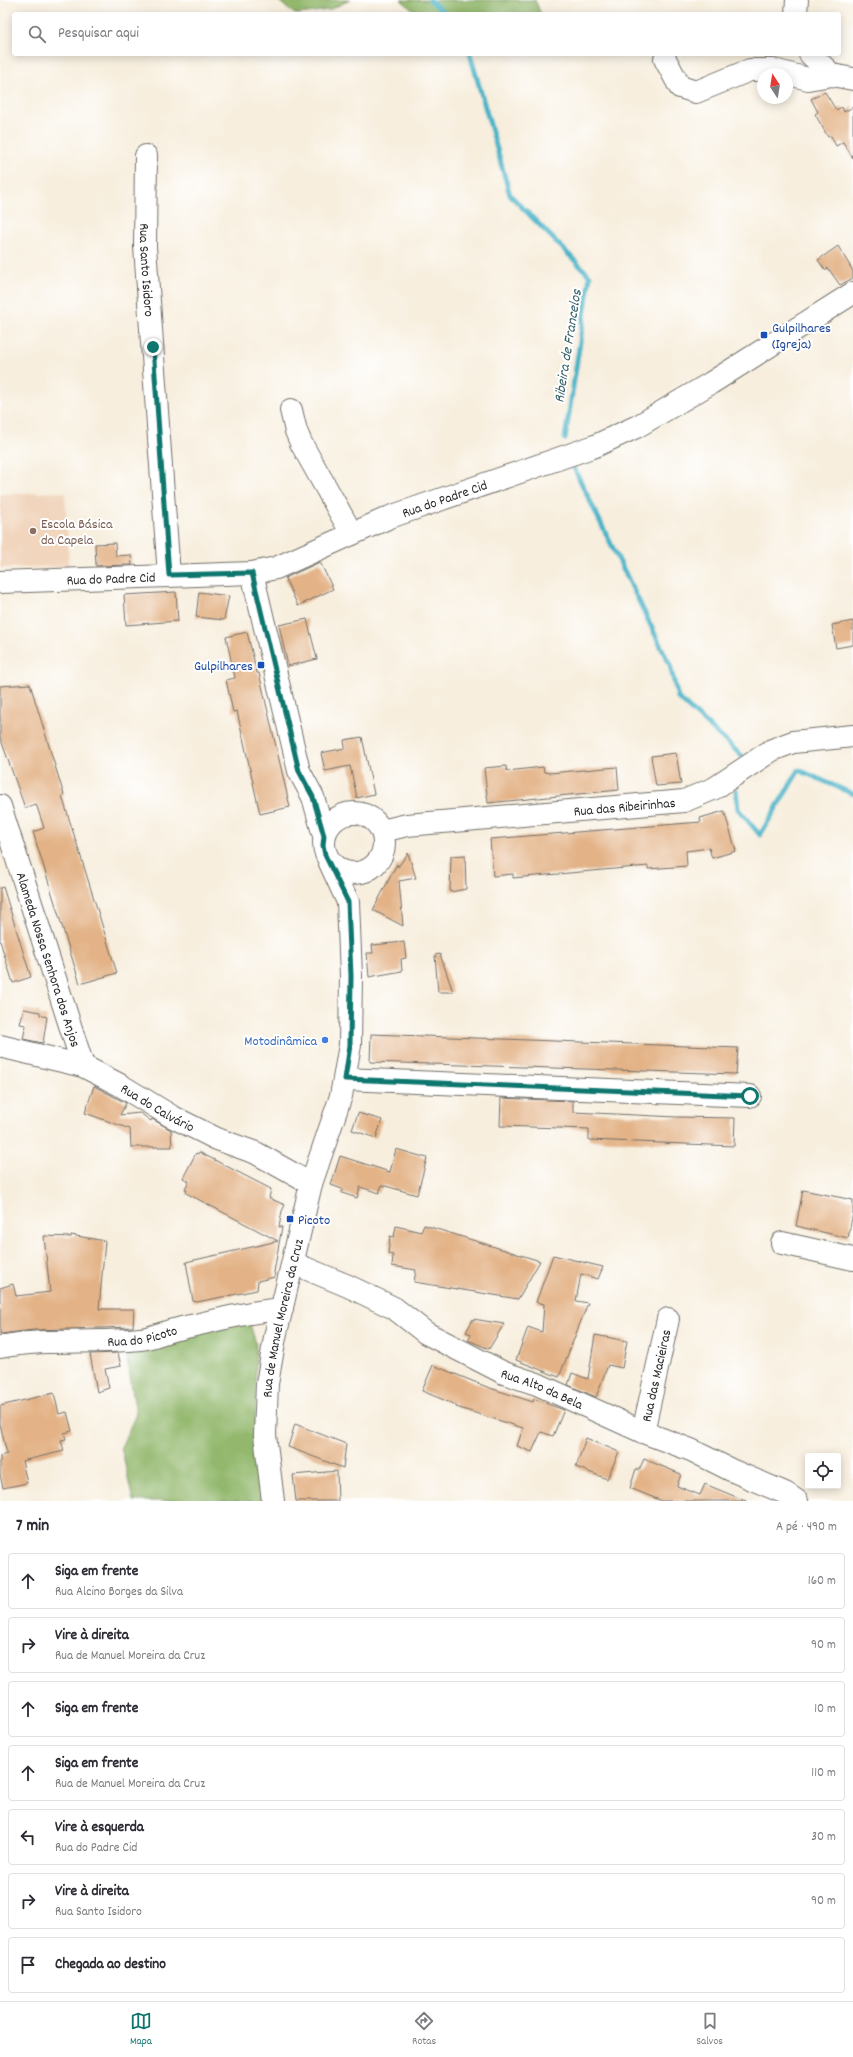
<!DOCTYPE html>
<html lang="pt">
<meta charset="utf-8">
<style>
body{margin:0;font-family:Dekko,sans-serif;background:#f2f2f3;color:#2b2b33}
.controls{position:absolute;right:12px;bottom:12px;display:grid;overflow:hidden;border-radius:4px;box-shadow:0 2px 10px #0003}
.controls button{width:36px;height:36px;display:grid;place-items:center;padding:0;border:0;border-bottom:1px solid #e1e1e2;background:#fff;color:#2b2b33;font:20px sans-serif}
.compass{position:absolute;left:757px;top:68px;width:36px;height:36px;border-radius:50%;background:#fff;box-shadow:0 2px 10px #0003;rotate:348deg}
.stop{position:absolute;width:12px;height:12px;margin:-9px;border:3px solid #0f766e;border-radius:50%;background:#fff}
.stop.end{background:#0f766e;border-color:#fff;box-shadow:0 1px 4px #0008}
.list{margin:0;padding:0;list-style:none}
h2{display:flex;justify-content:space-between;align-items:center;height:52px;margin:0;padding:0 16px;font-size:17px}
h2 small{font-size:13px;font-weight:400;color:#7c7c81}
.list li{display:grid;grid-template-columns:26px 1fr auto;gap:12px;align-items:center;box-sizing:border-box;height:56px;margin:0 8px 8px;padding:0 8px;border:1px solid #e1e1e2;border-radius:4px}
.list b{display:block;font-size:15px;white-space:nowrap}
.list p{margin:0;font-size:13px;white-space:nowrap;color:#7c7c81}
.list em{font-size:13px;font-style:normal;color:#7c7c81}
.icon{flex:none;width:22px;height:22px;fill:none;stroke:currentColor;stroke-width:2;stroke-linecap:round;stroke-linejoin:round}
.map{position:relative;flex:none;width:853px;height:1501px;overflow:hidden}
.search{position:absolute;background:#fff;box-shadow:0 2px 10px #0003;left:12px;right:12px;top:12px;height:44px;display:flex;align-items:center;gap:10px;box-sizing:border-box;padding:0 14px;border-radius:4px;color:#7c7c81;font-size:15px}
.sheet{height:500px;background:#fff}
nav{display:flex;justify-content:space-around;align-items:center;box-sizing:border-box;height:56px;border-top:1px solid #e1e1e2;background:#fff;font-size:11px;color:#7c7c81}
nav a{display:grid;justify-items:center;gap:2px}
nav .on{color:#0f766e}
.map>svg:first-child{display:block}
</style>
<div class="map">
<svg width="853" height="1501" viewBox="0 0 853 1501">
<rect width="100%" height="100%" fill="#fff"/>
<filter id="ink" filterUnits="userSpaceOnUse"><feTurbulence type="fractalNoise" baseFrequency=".025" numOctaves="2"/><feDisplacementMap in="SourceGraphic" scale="8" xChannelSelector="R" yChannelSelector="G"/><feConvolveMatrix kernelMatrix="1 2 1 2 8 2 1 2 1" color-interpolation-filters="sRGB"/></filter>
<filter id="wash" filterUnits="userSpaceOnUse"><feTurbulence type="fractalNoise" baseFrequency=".012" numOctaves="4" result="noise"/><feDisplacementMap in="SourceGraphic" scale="16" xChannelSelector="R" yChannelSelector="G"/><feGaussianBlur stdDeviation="0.9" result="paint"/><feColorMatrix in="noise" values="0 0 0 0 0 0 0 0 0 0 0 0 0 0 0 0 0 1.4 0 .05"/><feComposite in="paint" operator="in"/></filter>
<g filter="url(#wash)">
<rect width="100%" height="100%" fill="#f7eedd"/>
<polygon fill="#f1d5bd" points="65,492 69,567 0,568 0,494"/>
<g fill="#93b86d" stroke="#5f724c">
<polygon points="277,0 350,0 329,10 299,14 295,14"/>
<polygon points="401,0 535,0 541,14 418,14"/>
<polygon points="249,1320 256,1344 255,1451 262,1501 133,1501 121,1447 136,1414 125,1345"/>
</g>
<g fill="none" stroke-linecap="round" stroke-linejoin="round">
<g stroke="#4ab4c8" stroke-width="5">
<polyline points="430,0 445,14"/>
<polyline points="470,54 510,195 590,276 565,439"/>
<polyline points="574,468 670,665 678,698 742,756"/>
<polyline points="736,790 738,809 760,835 799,770 853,794"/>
</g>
</g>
<g id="blocks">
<g fill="#e3b286">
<polygon points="825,92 836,110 842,107 844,112 853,107 853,158 843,142 836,146 831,136 828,137 815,114 818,112 811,99"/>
<polygon points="838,246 853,271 853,278 840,285 828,268 825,270 818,260"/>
<polygon points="115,543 116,556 131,555 132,565 96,566 95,544"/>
<polygon points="320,562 333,589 298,606 285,578"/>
<polygon points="176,592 178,621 126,625 124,595"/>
<polygon points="199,592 229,596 224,620 196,617"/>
<polygon points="307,619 317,659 288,666 279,625"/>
<polygon points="853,621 853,645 836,648 832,625"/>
<polygon points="247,632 257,673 259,673 290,807 260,814 237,711 233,712 226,680 235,678 226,637"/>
<polygon points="30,684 64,795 62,796 117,973 80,984 33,832 44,828 36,804 25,808 0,737 0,686"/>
<polygon points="362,737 374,794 357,798 350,766 325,771 321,753 345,748 344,740"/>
<polygon points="676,753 681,784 656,786 651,756"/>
<polygon points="506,766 507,771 543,767 544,772 550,773 617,767 619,790 488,803 484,768"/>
<polygon points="724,811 736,851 712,858 709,848 686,851 687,866 648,869 648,866 513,878 513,874 493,876 490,839 701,822 700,818"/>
<polygon points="408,853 416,878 399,881 403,926 373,910 397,864 398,867"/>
<polygon points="465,855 466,889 450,892 451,856"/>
<polygon points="3,887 31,977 13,983 0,941 0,888"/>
<polygon points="404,942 406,958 401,959 402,971 369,977 367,953 373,953 372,945"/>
<polygon points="440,954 453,992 438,992 435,955"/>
<polygon points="24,1009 40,1012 40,1015 47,1017 43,1043 23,1039 26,1025 20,1024"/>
<polygon points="371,1034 738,1048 736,1074 370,1062"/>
<polygon points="94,1086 126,1103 120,1115 140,1113 151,1121 152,1119 171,1130 172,1147 131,1147 130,1129 85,1113"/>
<polygon points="501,1098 573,1101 573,1112 677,1117 735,1118 734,1146 589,1140 589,1129 500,1126"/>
<polygon points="358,1113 382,1120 376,1138 352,1130"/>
<polygon points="396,1149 427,1158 417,1195 382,1185 379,1193 360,1187 357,1198 342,1193 342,1189 331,1185 340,1156 390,1172"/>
<polygon points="199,1152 271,1189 269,1198 285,1205 282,1211 279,1227 282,1227 274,1272 275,1277 258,1281 257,1290 197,1302 193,1301 186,1262 278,1241 186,1193 187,1190 185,1189 189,1181 183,1178 196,1153 198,1154"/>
<polygon points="803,1190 853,1200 853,1213 848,1238 796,1226"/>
<polygon points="424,1225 540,1261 518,1299 414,1282 416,1270 392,1266 393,1255 388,1254 390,1236 394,1237 396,1226 421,1232"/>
<polygon points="71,1235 105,1241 99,1309 134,1309 133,1327 34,1330 0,1334 0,1288 13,1284 16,1296 50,1292 44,1236 71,1237"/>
<polygon points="553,1255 603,1267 598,1279 581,1274 576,1301 588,1303 559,1377 516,1360 528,1327 542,1332 544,1304 536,1302"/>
<polygon points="473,1319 504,1324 489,1349 468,1340 471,1334 466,1332"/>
<polygon points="595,1335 627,1341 622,1368 608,1365 596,1397 568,1385 572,1373 588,1379"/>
<polygon points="118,1353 121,1366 105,1369 109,1388 97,1392 90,1354"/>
<polygon points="433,1365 487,1387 533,1402 534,1399 564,1410 553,1436 541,1432 532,1452 517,1446 523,1428 456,1407 456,1405 422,1391"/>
<polygon points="54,1393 59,1414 67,1412 72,1431 64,1433 66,1439 61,1440 64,1451 22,1461 27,1483 3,1488 0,1475 0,1456 7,1454 0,1424 0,1406"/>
<polygon points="295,1424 346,1444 343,1468 288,1447"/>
<polygon points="586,1438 619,1452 607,1479 576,1467"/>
<polygon points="644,1459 681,1474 677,1486 700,1495 705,1484 746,1501 662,1501 630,1488 636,1469 639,1470"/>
<polygon points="337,1471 338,1501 296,1501 293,1475"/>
</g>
</g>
</g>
<g filter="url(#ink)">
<use href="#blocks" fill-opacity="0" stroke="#726f69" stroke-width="1"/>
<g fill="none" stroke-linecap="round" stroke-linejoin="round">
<g stroke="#726f69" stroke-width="24">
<g id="minor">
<polyline points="796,14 797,0"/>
<polyline points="810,54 832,75"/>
<polyline points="665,59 680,87 696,92 750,70 774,70 808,79 832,75 853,79"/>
<path id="s1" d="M146 156 145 247 169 575"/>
<polyline points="291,410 296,431 301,443 352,534"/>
<polyline points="252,573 299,771 313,797 324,836"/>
<path id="s2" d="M0 582 252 573 276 568 390 517 595 446 638 426 711 383 853 293"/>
<path id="s3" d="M0 806 83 1066"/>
<circle cx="354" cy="843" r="30"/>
<path id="s4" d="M382 831 407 825 684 801 715 788 772 750 793 742 853 736"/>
<path id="s5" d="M0 1046 83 1066 120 1085 171 1116 217 1139 256 1153 311 1184"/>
<polyline points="345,1079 750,1096"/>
<polyline points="782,1243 853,1259"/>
<path id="s6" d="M293 1263 348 1286 394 1308 426 1333 504 1373 537 1384 643 1432 691 1450 731 1470 785 1493 797 1501"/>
<path id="s7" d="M0 1347C46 1338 93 1344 140 1339 153 1338 165 1331 178 1329 212 1321 247 1312 282 1309"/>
<path id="s8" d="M643 1432 668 1319"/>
<path id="s9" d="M273 1501 265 1435 267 1384 275 1337 311 1184 341 1096 350 1045 351 976 348 902 330 863"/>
</g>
</g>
<use href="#minor" stroke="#fff" stroke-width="22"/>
</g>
</g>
<g fill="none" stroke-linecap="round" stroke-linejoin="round" filter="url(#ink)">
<polyline stroke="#0f766e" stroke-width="5" points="153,347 169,575 252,573 299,771 313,797 324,836 323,845 325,855 348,902 351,976 350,1045 345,1079 750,1096"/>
</g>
<g fill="#1a4fb4" stroke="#fff" stroke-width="1.5">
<rect x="760" y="331" width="8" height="8" rx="2"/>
<rect x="257" y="661" width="8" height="8" rx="2"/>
<rect x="286" y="1215" width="8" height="8" rx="2"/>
</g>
<circle fill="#8d6e63" stroke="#fff" stroke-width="1.5" cx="33" cy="531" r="4"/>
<circle fill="#3f7fe0" stroke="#fff" stroke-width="1.5" cx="325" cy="1040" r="4"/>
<g text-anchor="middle" stroke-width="4" stroke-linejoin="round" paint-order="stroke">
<g font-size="14" fill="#2b2b2b" stroke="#fff">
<text dy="5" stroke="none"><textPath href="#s1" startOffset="114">Rua Santo Isidoro</textPath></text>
<text dy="5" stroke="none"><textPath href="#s2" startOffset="459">Rua do Padre Cid</textPath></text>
<text dy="5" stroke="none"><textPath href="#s2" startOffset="111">Rua do Padre Cid</textPath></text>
<text dy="5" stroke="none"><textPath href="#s4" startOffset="244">Rua das Ribeirinhas</textPath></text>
<text dy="5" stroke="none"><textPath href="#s3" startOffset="161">Alameda Nossa Senhora dos Anjos</textPath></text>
<text dy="5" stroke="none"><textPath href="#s5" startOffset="171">Rua do Calvário</textPath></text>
<text dy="5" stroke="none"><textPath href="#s9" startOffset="185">Rua de Manuel Moreira da Cruz</textPath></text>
<text dy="5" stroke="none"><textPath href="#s7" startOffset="143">Rua do Picoto</textPath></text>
<text dy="5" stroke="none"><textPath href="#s8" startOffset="58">Rua das Macieiras</textPath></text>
<text dy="5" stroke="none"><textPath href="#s6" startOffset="280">Rua Alto da Bela</textPath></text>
</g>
<g font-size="14" fill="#164399" stroke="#fff" text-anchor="start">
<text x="772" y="332">Gulpilhares<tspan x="772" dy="16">(Igreja)</tspan></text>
<text x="253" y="670" text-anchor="end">Gulpilhares</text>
<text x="298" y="1224">Picoto</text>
</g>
<g font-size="14" fill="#785e54" stroke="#fff" text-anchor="start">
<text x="41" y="528">Escola Básica<tspan x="41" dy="16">da Capela</tspan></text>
</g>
<g font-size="14" fill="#366cbe" stroke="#fff" text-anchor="end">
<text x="317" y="1045">Motodinâmica</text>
</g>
<g font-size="15" font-style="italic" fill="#37626a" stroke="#fff">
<text transform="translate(567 346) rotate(-81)" y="5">Ribeira de Francelos</text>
</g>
</g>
</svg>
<div class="controls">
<button><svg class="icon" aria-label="locate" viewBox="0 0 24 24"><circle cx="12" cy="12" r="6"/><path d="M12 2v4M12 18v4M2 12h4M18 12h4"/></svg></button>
</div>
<svg class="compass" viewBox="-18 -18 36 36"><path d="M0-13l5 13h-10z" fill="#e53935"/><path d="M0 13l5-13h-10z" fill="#7c7c81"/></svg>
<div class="stop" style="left:750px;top:1096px"></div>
<div class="stop end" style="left:153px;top:347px"></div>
<div class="search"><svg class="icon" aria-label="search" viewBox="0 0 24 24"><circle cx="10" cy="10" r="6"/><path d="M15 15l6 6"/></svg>Pesquisar aqui</div>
</div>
<section class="sheet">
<h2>7 min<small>A pé · 490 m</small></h2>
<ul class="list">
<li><svg class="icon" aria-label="ahead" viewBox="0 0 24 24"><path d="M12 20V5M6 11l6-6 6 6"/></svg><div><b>Siga em frente</b><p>Rua Alcino Borges da Silva</p></div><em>160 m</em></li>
<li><svg class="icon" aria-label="right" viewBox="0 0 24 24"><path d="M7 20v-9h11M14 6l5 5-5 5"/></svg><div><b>Vire à direita</b><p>Rua de Manuel Moreira da Cruz</p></div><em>90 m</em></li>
<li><svg class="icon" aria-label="ahead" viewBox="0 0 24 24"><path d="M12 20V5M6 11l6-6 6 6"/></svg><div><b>Siga em frente</b></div><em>10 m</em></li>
<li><svg class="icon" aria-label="ahead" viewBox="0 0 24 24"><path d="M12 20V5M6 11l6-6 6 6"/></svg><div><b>Siga em frente</b><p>Rua de Manuel Moreira da Cruz</p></div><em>110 m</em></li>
<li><svg class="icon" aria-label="left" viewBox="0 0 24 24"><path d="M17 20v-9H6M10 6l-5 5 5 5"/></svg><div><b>Vire à esquerda</b><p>Rua do Padre Cid</p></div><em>30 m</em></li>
<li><svg class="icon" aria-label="right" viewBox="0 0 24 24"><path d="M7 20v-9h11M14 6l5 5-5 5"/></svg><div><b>Vire à direita</b><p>Rua Santo Isidoro</p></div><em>90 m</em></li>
<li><svg class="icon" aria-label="arrive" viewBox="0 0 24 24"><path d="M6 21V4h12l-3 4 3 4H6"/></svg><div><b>Chegada ao destino</b></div></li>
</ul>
</section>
<nav>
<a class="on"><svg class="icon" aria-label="map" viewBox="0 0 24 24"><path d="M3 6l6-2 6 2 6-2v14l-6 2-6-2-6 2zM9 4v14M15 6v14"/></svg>Mapa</a>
<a><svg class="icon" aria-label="directions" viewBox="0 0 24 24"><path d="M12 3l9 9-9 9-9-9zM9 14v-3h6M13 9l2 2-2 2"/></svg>Rotas</a>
<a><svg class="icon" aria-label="saved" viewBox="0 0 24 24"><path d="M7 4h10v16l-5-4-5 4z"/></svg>Salvos</a>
</nav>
